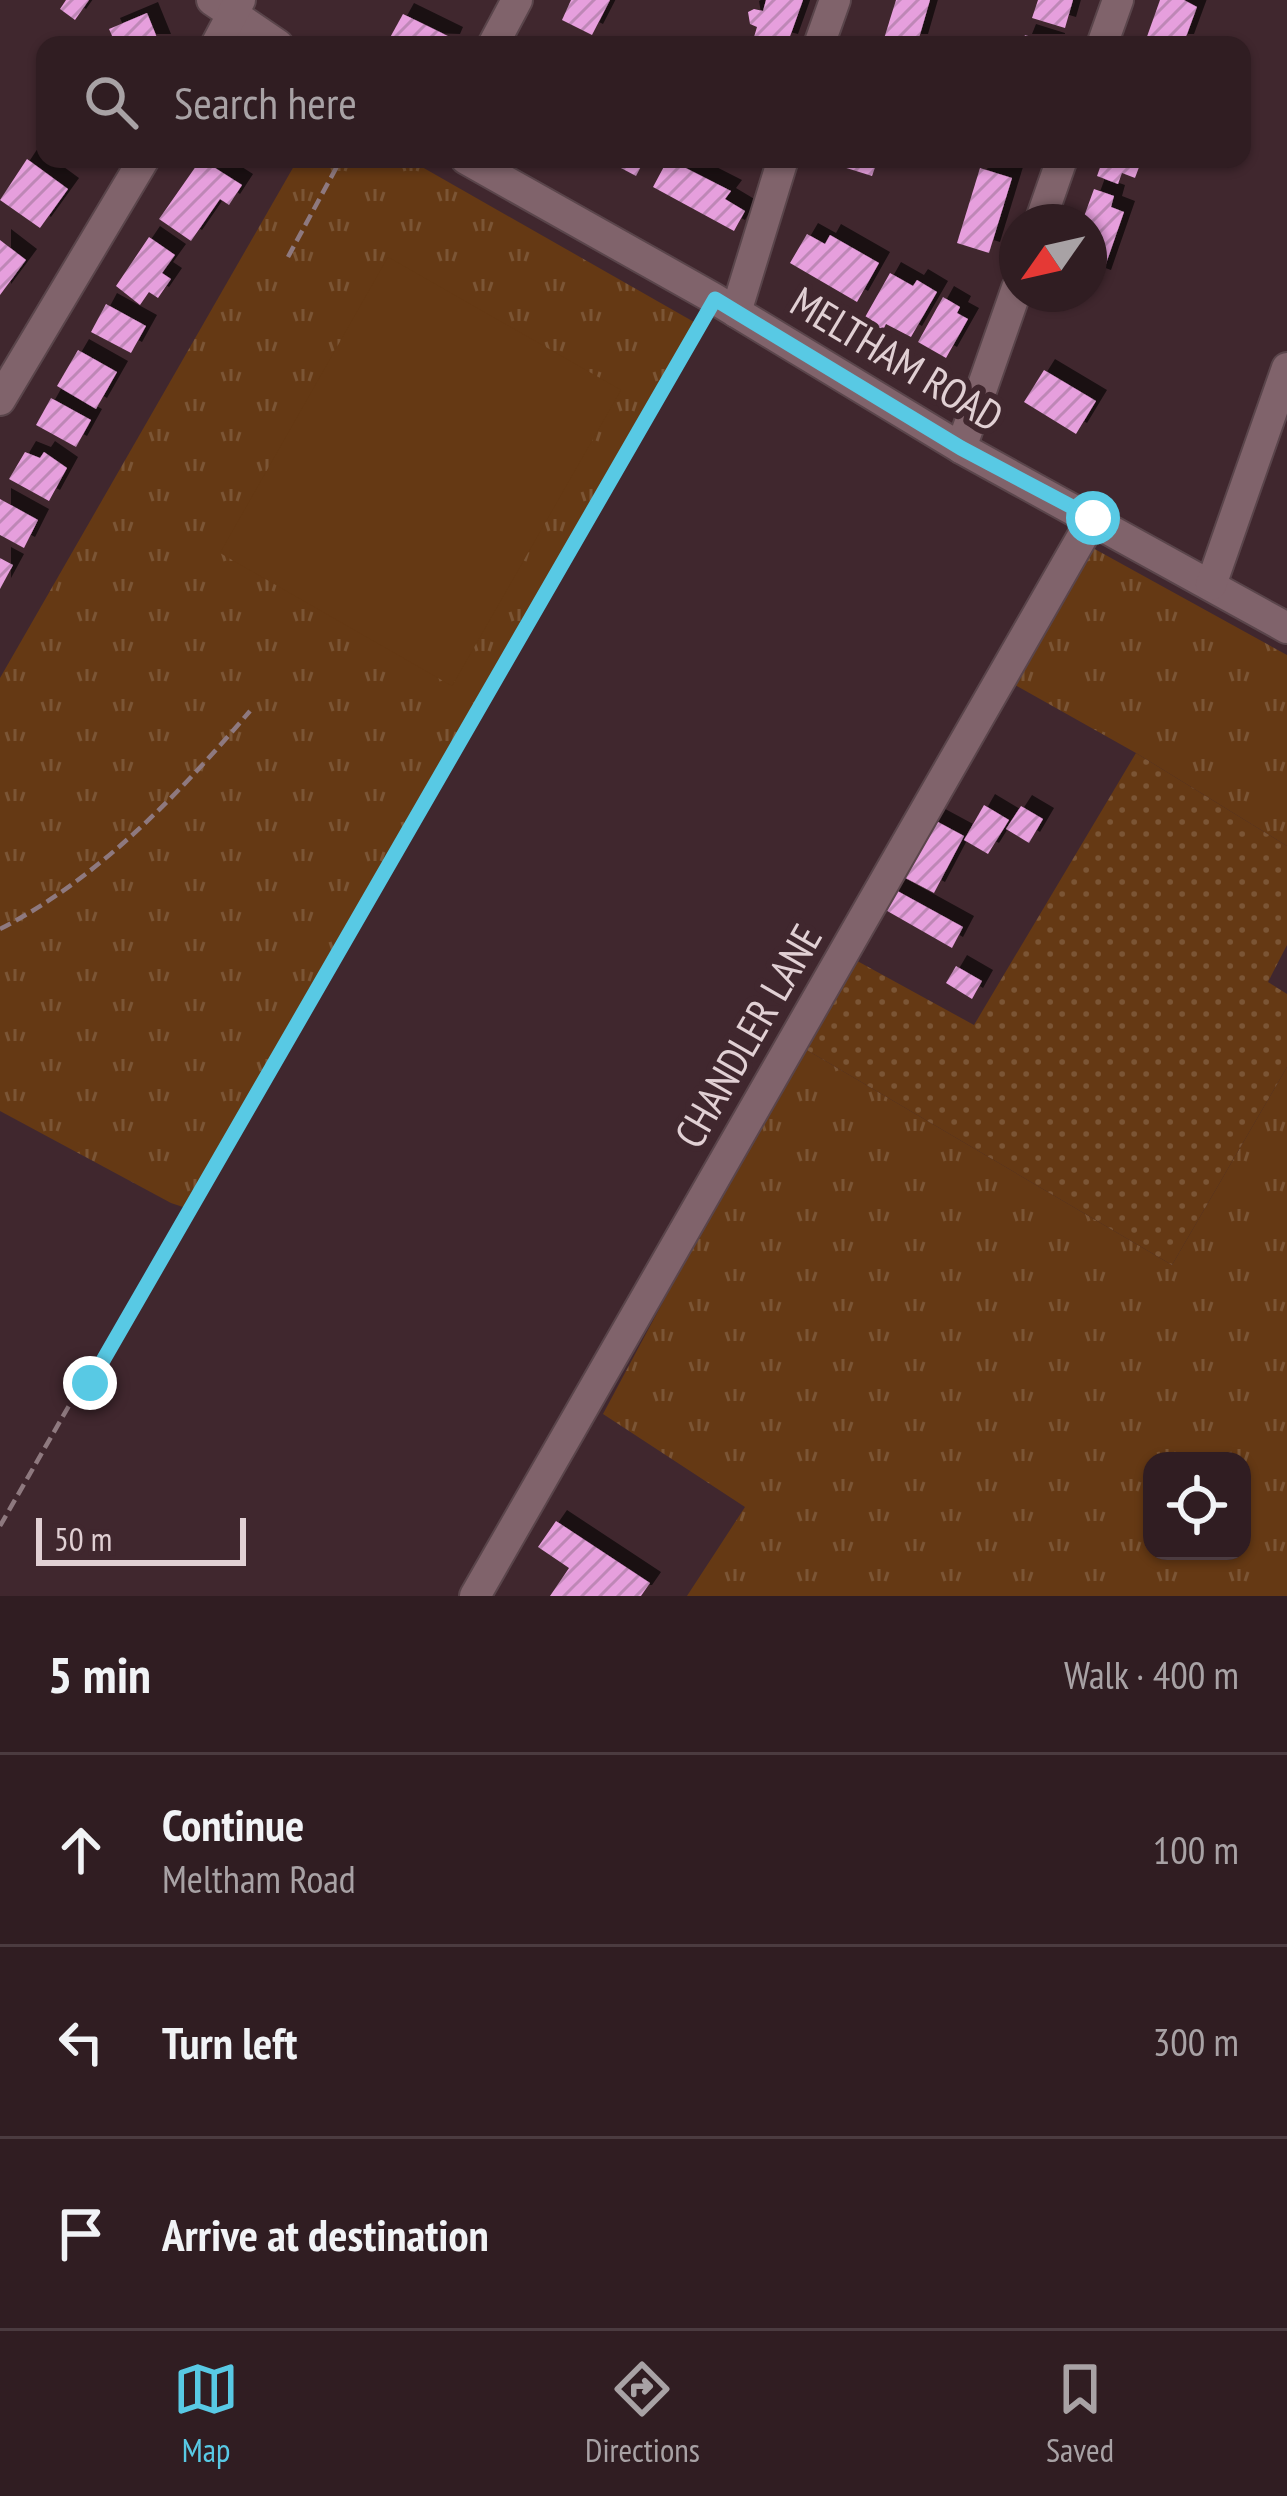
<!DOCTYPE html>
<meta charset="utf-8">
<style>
body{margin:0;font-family:"PT Sans Narrow",sans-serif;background:#3c2a2f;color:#f1f3f6}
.controls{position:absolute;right:36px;bottom:36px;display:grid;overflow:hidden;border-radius:24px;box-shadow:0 3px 9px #0004}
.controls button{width:108px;height:108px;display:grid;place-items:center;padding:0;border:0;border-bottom:3px solid #4b3b40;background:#301d22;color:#f1f3f6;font:60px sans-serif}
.compass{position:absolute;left:999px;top:204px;width:108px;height:108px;border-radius:50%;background:#301d22;box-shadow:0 3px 9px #0004;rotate:236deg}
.scale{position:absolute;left:36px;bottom:30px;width:210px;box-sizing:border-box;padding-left:12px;border:6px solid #e1d0d4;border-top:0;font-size:33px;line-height:42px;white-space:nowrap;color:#e1d0d4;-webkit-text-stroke:9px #40272e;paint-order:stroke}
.stop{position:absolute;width:36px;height:36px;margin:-27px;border:9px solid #58c9e4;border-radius:50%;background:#fff}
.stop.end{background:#58c9e4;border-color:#fff;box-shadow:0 3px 12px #0008}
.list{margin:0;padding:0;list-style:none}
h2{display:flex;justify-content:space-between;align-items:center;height:156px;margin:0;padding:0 48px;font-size:51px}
h2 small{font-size:39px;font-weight:400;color:#a8a2a5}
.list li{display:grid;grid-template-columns:78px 1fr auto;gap:36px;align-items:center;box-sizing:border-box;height:192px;padding:0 48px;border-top:3px solid #4b3b40}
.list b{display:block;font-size:45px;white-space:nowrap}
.list p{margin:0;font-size:39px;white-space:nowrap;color:#a8a2a5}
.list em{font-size:39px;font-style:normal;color:#a8a2a5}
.icon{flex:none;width:66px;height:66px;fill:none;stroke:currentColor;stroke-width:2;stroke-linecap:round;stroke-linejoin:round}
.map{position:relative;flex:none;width:1287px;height:1596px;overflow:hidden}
.search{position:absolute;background:#301d22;box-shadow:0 3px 9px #0004;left:36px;right:36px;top:36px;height:132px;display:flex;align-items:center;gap:30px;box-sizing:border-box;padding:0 42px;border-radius:24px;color:#a8a2a5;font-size:45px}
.sheet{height:732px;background:#301d22}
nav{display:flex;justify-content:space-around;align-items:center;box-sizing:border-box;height:168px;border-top:3px solid #4b3b40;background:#301d22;font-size:33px;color:#a8a2a5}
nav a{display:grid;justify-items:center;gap:6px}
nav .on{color:#58c9e4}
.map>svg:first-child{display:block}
</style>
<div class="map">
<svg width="1287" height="1596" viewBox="0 0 1287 1596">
<defs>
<pattern id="grass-tufts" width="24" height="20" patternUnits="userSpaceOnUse" patternTransform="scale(3)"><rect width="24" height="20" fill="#653914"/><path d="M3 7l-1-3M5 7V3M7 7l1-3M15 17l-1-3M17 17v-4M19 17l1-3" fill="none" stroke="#7b5535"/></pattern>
<pattern id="garden-dots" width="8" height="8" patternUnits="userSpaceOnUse" patternTransform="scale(3)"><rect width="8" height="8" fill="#653914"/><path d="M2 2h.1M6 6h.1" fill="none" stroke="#7b5535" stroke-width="1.8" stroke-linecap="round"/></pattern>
<pattern id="building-hatch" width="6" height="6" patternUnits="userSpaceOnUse" patternTransform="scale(3)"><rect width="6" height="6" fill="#e69fdd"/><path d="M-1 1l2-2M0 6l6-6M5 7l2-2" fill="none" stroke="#be87b6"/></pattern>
<filter id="shadow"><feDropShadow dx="11" dy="-11" stdDeviation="0" flood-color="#0009"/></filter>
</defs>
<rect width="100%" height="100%" fill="#40272e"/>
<g fill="url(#grass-tufts)" fill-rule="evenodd">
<polygon points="298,159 408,159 694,322 189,1209 171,1203 0,1111 0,678"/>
<polygon points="1082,542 1287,655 1287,846 1136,753 1006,680"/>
<path d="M800 1046 1172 1265 1287 1067V1596H687L745 1507 603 1414ZM1152 1461H1242V1551H1152Z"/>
</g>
<polygon fill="url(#garden-dots)" points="1136,753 1287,846 1287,945 1268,982 1287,994 1287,1067 1172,1265 800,1046 850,957 974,1025"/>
<polygon fill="#653914" points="388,257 621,390 452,686 220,553"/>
<g fill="url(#building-hatch)" filter="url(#shadow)">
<polygon points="66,0 89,0 75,20 60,9"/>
<polygon points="571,0 610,0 592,35 562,20"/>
<polygon points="766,0 803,0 787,45 754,37 757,27 750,24 748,12 754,9 763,11"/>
<polygon points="896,0 930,0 917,45 882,45"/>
<polygon points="1038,0 1073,0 1065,28 1032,18"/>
<polygon points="1160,0 1184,0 1197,7 1183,45 1144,45"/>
<polygon points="147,13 160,45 116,45 109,29"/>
<polygon points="403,14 452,38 449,45 387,43"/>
<polygon points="1025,35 1054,44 1054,45 1021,45"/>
<polygon points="27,159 68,189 40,228 0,200"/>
<polygon points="201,159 242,185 229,205 220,199 191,241 159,219"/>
<polygon points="604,159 645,159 636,176"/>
<polygon points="668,159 731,191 725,199 745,211 734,231 653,187"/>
<polygon points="843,159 878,159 872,176 840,166"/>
<polygon points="1103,159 1142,159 1135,178 1122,173 1118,184 1097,176"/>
<polygon points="980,168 1012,178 989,253 957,243"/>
<polygon points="1094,189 1114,196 1111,207 1124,212 1100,281 1089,277 1089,222 1082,222"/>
<polygon points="807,234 825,244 830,235 879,263 857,302 790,263"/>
<polygon points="149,237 175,255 162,273 171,279 158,298 149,292 140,305 116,286"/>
<polygon points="0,240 26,260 0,295"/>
<polygon points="890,273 913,286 917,280 937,292 911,337 886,324 883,330 864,319"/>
<polygon points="943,297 960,307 957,313 968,319 946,358 918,342"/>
<polygon points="106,304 146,326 131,353 91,332"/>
<polygon points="78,350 117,372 96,409 57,386"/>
<polygon points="1044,370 1096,401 1076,434 1024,402"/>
<polygon points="51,398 91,420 76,447 36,425"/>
<polygon points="25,452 40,458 44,452 67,468 49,501 9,479"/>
<polygon points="0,499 38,520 24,548 0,535"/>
<polygon points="0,558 13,565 0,589"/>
<polygon points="984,805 1009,820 988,854 964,840"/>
<polygon points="1021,806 1043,819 1029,843 1006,829"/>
<polygon points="925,815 964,836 934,893 894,872"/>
<polygon points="892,888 963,927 952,948 882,908"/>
<polygon points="956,966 982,981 972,999 946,983"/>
<polygon points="556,1521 650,1583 641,1596 550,1596 569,1568 538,1547"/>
</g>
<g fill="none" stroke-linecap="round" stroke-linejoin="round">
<g stroke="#5a454b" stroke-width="34">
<g id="minor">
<polyline points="212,0 278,45"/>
<polyline points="216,45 240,0"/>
<polyline points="493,45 517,0"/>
<polyline points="819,45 835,0"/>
<polyline points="1102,45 1118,0"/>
<polyline points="466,159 713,298 961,448 1287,628"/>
<polyline points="1040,222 1062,159"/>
<polyline points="736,312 783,159"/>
<polyline points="0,400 144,159"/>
<polyline points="961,448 1017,288"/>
<polyline points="1211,585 1287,368"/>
<polyline points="475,1596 1093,518"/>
</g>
</g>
<g stroke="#8e797f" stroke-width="4.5" stroke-dasharray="12 6" stroke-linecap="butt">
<polyline points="288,257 341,159"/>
<path d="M0 929C98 879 179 794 250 711"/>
<polyline points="90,1383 702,323"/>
<polyline points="0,1526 82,1383"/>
</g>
<use href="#minor" stroke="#80636b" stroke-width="30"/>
</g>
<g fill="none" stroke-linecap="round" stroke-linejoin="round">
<polyline stroke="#58c9e4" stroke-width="15" points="90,1383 715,299 961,448 1093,518"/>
</g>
<g text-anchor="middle" stroke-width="12" stroke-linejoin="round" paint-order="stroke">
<g font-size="42" fill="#e1d0d4" stroke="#40272e">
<text transform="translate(897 359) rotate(31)" y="15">MELTHAM ROAD</text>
<text transform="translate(748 1036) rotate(-60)" y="15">CHANDLER LANE</text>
</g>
</g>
</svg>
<div class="controls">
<button><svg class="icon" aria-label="locate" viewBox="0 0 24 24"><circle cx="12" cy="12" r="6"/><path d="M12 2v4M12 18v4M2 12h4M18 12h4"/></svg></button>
</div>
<svg class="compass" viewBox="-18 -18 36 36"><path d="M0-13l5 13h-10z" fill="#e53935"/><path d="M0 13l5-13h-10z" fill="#a8a2a5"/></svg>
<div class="scale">50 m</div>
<div class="stop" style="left:1093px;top:518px"></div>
<div class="stop end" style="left:90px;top:1383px"></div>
<div class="search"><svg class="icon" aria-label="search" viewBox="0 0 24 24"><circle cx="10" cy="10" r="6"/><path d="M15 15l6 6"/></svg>Search here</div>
</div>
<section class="sheet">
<h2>5 min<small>Walk · 400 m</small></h2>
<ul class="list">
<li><svg class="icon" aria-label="ahead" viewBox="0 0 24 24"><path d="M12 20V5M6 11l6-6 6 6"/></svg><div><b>Continue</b><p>Meltham Road</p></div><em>100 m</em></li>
<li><svg class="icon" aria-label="left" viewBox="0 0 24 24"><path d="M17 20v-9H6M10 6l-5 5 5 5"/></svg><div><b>Turn left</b></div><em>300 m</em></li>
<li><svg class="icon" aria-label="arrive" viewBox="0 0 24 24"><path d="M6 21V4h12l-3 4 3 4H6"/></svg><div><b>Arrive at destination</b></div></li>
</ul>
</section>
<nav>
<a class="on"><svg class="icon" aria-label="map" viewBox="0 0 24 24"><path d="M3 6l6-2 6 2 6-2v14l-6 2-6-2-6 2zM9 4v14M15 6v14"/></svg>Map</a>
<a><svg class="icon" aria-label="directions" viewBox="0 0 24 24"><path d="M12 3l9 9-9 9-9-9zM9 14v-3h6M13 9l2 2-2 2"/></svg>Directions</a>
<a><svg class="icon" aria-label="saved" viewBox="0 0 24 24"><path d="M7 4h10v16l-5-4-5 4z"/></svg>Saved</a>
</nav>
